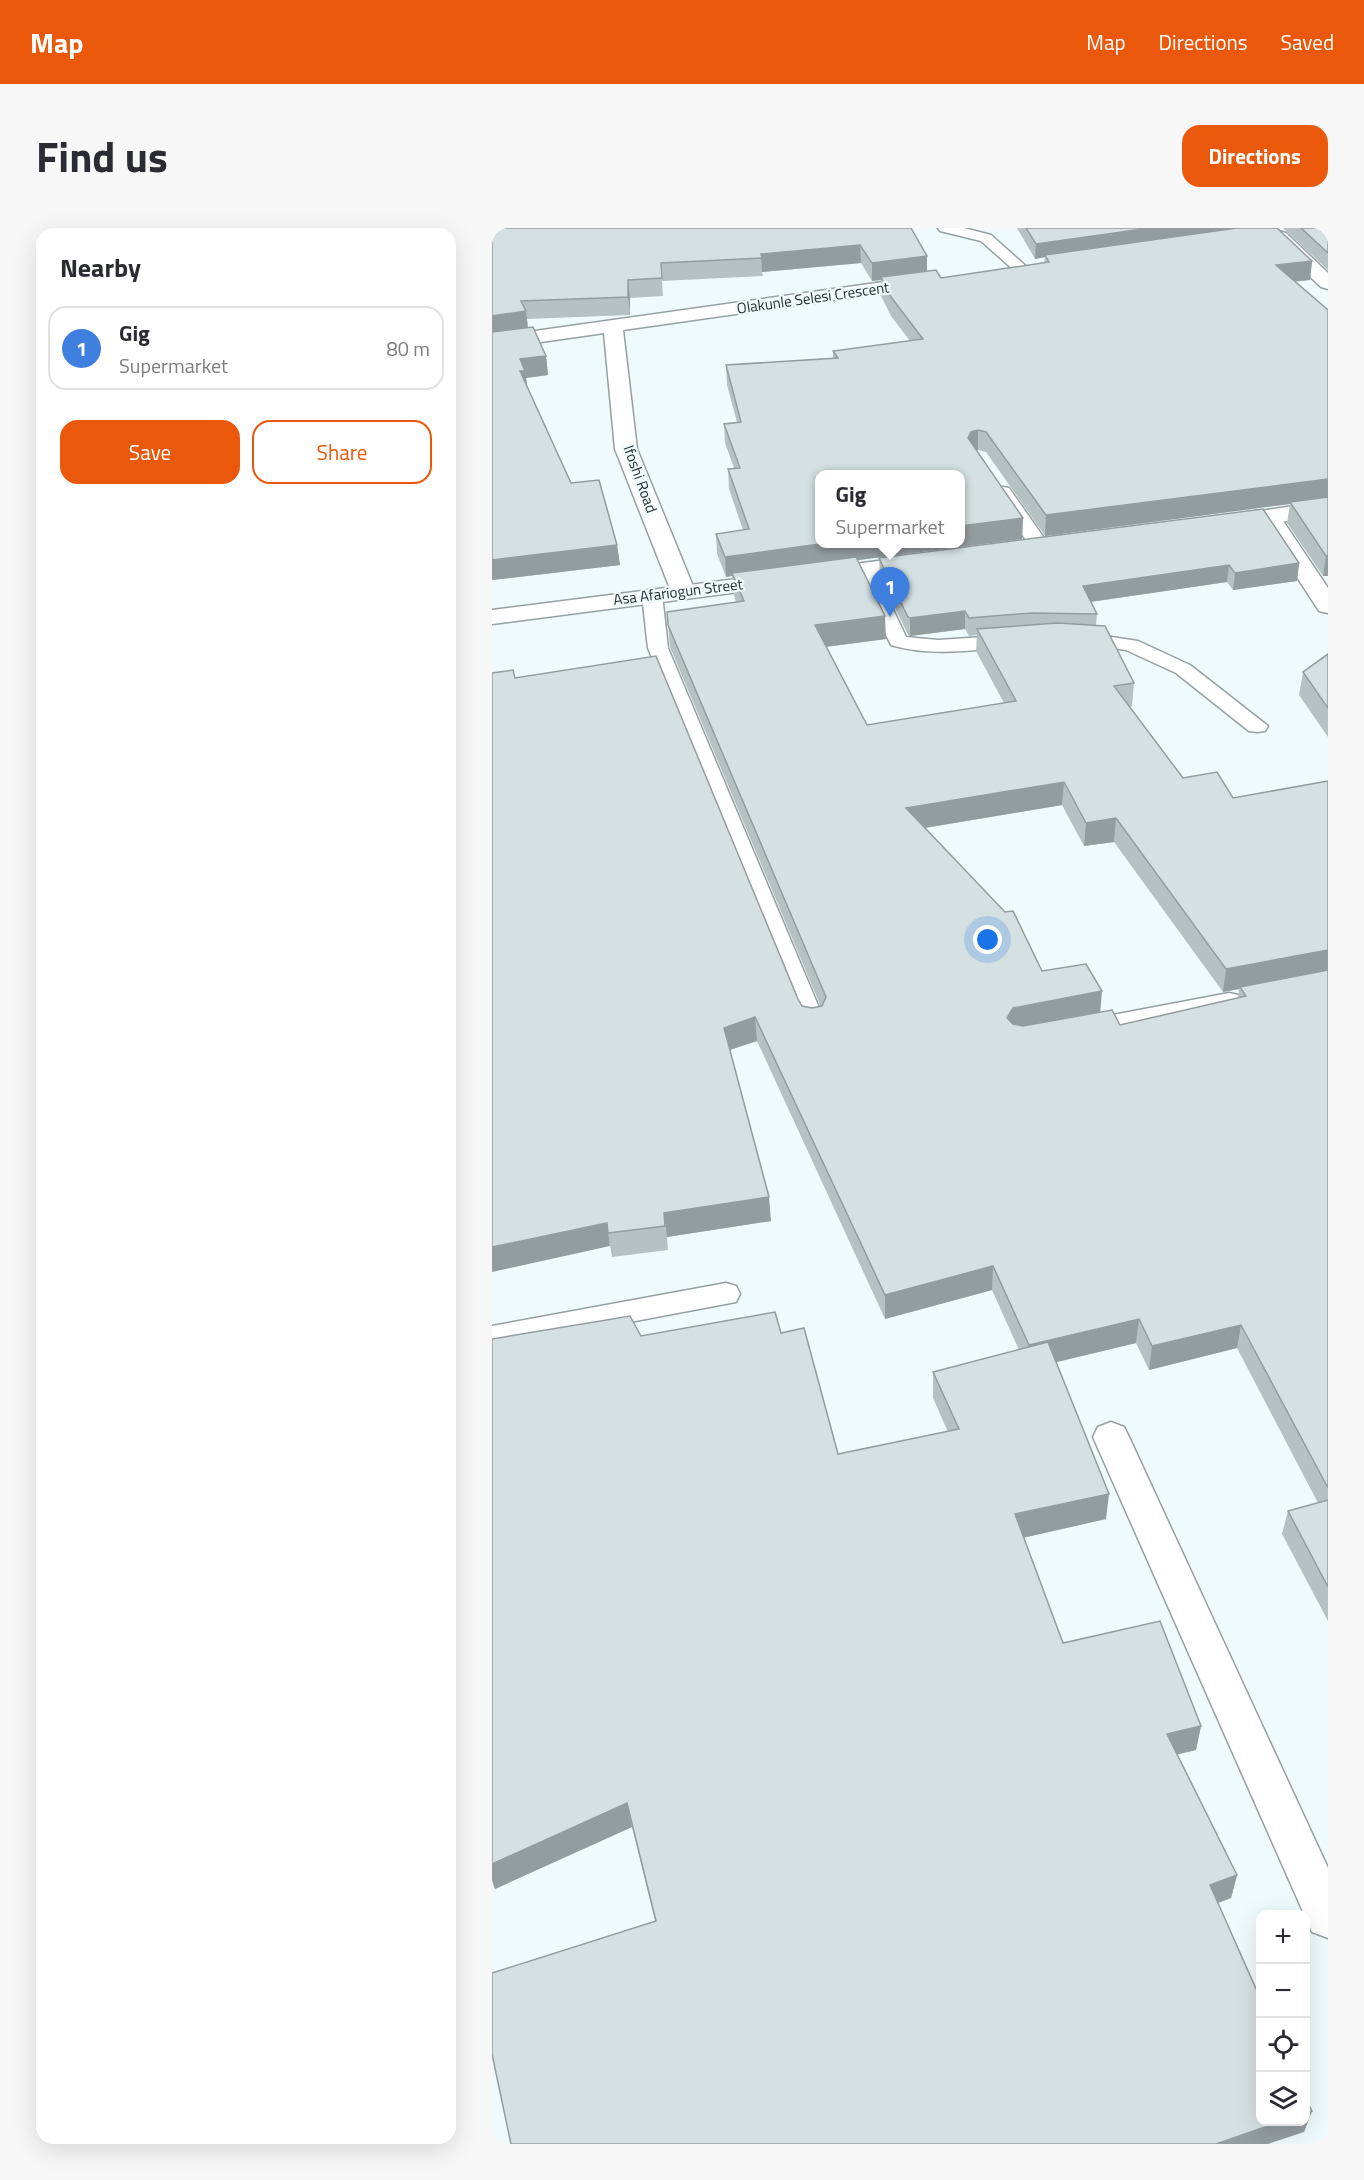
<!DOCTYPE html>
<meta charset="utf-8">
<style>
body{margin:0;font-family:"Titillium Web",sans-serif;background:#f7f7f7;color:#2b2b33}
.controls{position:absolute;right:18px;bottom:18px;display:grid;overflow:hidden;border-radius:12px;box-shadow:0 6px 24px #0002}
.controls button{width:54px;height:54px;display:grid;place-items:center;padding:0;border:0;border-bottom:2px solid #e1e1e2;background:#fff;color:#2b2b33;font:30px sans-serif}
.you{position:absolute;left:496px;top:712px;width:21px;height:21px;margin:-15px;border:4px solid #fff;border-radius:50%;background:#1a73e8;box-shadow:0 0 0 9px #1a73e833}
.badge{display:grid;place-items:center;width:39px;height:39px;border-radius:50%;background:#ea580c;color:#fff;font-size:20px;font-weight:700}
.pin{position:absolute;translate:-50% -50px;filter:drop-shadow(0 2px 3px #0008)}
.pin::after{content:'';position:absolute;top:32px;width:21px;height:18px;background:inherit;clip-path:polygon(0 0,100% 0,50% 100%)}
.popup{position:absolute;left:323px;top:242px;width:150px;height:78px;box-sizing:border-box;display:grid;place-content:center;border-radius:12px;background:#fff;filter:drop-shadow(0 2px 4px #0005);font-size:20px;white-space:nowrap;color:#7c7c81}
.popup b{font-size:22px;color:#2b2b33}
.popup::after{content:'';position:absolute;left:50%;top:100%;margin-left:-12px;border:12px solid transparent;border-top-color:#fff}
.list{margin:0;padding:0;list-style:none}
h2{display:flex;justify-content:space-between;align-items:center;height:78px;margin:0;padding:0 24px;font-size:26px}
h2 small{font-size:20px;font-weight:400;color:#7c7c81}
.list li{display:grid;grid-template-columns:39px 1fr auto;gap:18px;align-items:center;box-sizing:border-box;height:84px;margin:0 12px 12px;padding:0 12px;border:2px solid #e1e1e2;border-radius:18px}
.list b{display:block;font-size:22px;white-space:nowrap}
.list p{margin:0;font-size:20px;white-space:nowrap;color:#7c7c81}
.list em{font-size:20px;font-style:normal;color:#7c7c81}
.actions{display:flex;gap:12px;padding:18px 24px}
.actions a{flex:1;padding:14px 0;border:2px solid #ea580c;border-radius:18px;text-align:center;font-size:21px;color:#ea580c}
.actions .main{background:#ea580c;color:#fff}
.icon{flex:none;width:33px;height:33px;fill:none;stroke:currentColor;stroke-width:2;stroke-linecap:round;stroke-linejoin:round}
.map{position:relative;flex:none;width:836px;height:1916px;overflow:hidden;border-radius:18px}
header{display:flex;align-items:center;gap:36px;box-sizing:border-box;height:84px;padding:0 30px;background:#ea580c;color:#fff}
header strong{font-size:28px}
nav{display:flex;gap:33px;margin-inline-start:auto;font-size:21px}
.intro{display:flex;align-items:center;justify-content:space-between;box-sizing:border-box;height:144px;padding:0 36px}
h1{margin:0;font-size:42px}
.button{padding:15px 27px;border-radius:18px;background:#ea580c;color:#fff;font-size:21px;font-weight:700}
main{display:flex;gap:36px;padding:0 36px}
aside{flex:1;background:#fff;border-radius:18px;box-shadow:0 6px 24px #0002}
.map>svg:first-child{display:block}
</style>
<header>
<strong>Map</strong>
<nav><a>Map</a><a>Directions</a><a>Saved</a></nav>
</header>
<div class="intro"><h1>Find us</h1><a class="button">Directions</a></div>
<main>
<aside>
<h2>Nearby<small></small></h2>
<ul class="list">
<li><span class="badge" style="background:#3f7fe0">1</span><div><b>Gig</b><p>Supermarket</p></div><em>80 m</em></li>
</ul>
<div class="actions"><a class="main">Save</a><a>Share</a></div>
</aside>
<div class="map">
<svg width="836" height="1916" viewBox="0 0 836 1916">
<rect width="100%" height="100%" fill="#effafc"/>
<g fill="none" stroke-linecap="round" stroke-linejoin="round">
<g stroke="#95a0a2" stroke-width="3">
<g id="service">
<polygon points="446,0 472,0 499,7 537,41 529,46 524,44 489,13 448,3"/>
<polygon points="511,259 517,260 559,320 556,324 542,324 539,320 502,264 505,260"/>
<path d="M372 335 379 337 382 341 414 409 446 412 522 407 529 409 532 413 529 417 522 419C481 422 439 429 399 417L362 341 365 337Z"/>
<polygon points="160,361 167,363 170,367 176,420 333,794 330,800 321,802 312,800 309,794 156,420 150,367 153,363"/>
<polygon points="587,404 646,413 698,437 776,498 773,503 765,504 757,503 684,445 634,422 580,414 577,410 580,406"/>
<polygon points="737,765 746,767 749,773 746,779 589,809 580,807 576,801 580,795 589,793"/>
<polygon points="234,1055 244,1058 248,1066 244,1074 0,1120 0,1098"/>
</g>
</g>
<g stroke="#95a0a2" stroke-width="3">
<g id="minor">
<polygon points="787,3 794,5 836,45 836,61 829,59 780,13 778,9 780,5"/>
<polygon points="434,48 441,50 444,54 441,58 131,102 145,221 203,363 199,368 191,370 183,368 179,363 123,221 112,105 0,121 0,109"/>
<polygon points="777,282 785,284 836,360 836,385 827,383 766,289 769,284"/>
<polygon points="619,1194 632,1199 637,1209 836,1640 836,1710 820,1704 601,1209 606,1199"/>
</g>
</g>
<g stroke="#95a0a2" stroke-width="3">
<g id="tertiary">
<polygon points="836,273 836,287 734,302 726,300 723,295 726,290 734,288"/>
<polygon points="433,327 441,329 445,334 441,339 0,396 0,382"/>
</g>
</g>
<use href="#service" fill="#fff" fill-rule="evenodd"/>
<use href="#minor" fill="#fff" fill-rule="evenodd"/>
<use href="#tertiary" fill="#fff" fill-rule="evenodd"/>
</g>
<g fill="#b6c1c2" fill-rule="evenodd">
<path d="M0 0H419L435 43 449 50 552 35 553 29 543 31 525 0H785L820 33 818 52 803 53 836 82V348H831L795 295 798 276 553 308 494 224 486 222H484L531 290 530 311 366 332 394 411 334 419 375 497 512 475 484 423 485 407 477 408 473 401 418 408 416 407 388 348 387 330 807 335 805 353 741 362 735 354 599 374 605 386 604 397 642 455 640 478 638 479 691 550 741 570 836 553V1393L790 1306 796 1283 826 1275 745 1120 657 1142 644 1115 564 1134 614 1291 531 1310 571 1415 709 1498 704 1522 685 1526 745 1647 739 1670 726 1675 820 1883 812 1904 163 1693 140 1599 3 1661 0 1653V1111L289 1105 346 1226 456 1204 441 1170V1144L527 1122 500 1062 393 1091 265 813 238 822 279 993 175 1009 176 1022 120 1029 23 450 306 771 310 778 320 780 329 779 178 419 175 384 244 374 242 367 240 348 234 349 225 326 224 306 251 302 237 261 236 241 242 240 233 215 232 196 245 194 235 157 234 137 341 130V123L418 113 399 88 389 68V52L380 53 369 35 270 44 271 48 170 53 171 68 138 70V87L35 91 36 99 54 128 56 147 34 150 35 160 79 255 125 317 128 337 0 352ZM570 577 592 618 622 614 731 764 747 761 746 770 628 797 608 784 550 743 433 600Z"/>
<polygon points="791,0 836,0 836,42"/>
<polygon points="836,426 836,509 807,467 811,444"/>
</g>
<g fill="#949d9e">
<polygon points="658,0 762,0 553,27 553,29 543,31 544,16"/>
<polygon points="368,17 369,35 270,44 269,26"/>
<polygon points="435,28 435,46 389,49 389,52 380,53 380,35"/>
<polygon points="820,33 818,52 782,56 784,37"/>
<polygon points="136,52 138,70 138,87 136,69"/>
<polygon points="34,83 36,102 0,107 0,88"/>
<polygon points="54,128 56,147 34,150 36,162 28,143 28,131"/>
<polygon points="486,202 486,222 478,224 476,210 479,204"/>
<polygon points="836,251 836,271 798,274 798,276 553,308 554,287"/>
<polygon points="531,290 530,311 242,348 240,345 240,348 234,349 233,329 335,315 468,315 468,298"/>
<polygon points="125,317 128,337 0,352 0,332"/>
<polygon points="834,328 836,328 836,348 831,348"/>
<polygon points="807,335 805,353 741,362 743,345"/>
<polygon points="737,337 735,354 590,375 591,358"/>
<polygon points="473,383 473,401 418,408 418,390"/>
<polygon points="393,388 394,411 324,420 323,397"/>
<polygon points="572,554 570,577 414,603 414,580"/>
<polygon points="624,590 622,614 592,618 594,595"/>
<polygon points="836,722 836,743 748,759 747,761 731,764 734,741"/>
<polygon points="610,763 608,787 520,804 515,790 521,780"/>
<polygon points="263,789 265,813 234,823 232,800"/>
<polygon points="277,969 279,993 175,1009 172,985"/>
<polygon points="115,995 118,1018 0,1044 0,1019"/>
<polygon points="501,1038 500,1062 393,1091 393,1067"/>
<polygon points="647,1091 644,1115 536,1141 537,1117"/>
<polygon points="749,1097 745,1120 657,1142 660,1118"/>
<polygon points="617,1266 614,1291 521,1312 523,1286"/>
<polygon points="709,1498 704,1522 671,1530 675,1506"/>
<polygon points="135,1575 140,1599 3,1661 0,1651 0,1636"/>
<polygon points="745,1647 739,1670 712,1680 718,1657"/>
<polygon points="820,1883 812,1904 776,1916 724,1916 790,1893 813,1893 813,1886"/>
</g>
<g fill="#d4e0e2" stroke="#949d9e" stroke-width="1.5">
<polygon points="0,0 419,0 435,28 380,35 368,17 269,26 270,30 169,35 170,50 136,52 136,69 29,73 34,83 0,88"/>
<polygon points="534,0 658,0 544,16"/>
<polygon points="745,0 785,0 820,33 784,37 836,82 836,251 554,287 494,204 486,202 479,204 476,210 531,290 468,298 468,246 327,246 327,315 335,315 233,329 224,306 257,301 236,241 248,240 232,196 249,194 234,137 346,130 341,123 431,111 399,69 389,49 444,42 449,50 557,34 553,27"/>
<polygon points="809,0 836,0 836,25"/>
<polygon points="41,99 54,128 28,131 33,143 28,143 79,255 107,252 125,317 0,332 0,104"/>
<polygon points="836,269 836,328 834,328 798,274"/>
<polygon points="771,281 807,335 743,345 737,337 591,358 605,386 540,385 477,390 473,383 418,390 416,389 387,330"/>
<polygon points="364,329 393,388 323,397 375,497 524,473 485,401 566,395 613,398 642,455 622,458 691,550 725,544 741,570 836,553 836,722 734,741 624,590 594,595 572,554 414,580 513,684 521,683 550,743 594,736 610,763 521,780 515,790 521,796 531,798 620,782 628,797 754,768 748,759 836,742 836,1260 749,1097 660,1118 647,1091 537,1117 501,1038 393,1067 263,789 232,800 277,969 172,985 173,998 116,1005 115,995 0,1019 0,445 21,442 23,450 164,428 306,771 310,778 320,780 330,778 334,769 176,397 175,384 252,373 240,345"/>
<polygon points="836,426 836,480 811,444"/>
<polygon points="283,1084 289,1105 312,1100 346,1226 467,1201 441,1144 556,1114 617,1266 523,1286 571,1415 668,1393 709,1498 675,1506 745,1647 718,1657 768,1770 768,1893 790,1893 724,1916 19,1916 0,1826 0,1745 164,1693 135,1575 0,1636 0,1111 138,1088 149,1108"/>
<polygon points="836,1272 836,1359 796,1283"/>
<polygon points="813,1869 820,1883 813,1886"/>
</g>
<g text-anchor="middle" stroke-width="4.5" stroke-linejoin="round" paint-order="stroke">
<g font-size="15" fill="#2b2f30" stroke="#effafc">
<text transform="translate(321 70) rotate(-8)" y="5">Olakunle Selesi Crescent</text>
<text transform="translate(148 251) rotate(70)" y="5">Ifoshi Road</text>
<text transform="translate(186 364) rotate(-7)" y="5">Asa Afariogun Street</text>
</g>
</g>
</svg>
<div class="controls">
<button>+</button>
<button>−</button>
<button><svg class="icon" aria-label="locate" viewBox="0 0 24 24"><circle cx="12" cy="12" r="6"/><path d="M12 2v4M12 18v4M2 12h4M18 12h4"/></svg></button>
<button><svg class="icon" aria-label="layers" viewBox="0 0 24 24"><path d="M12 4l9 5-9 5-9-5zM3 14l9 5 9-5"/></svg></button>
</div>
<div class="you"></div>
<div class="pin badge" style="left:398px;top:389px;background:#3f7fe0">1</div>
<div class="popup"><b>Gig</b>Supermarket</div>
</div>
</main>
